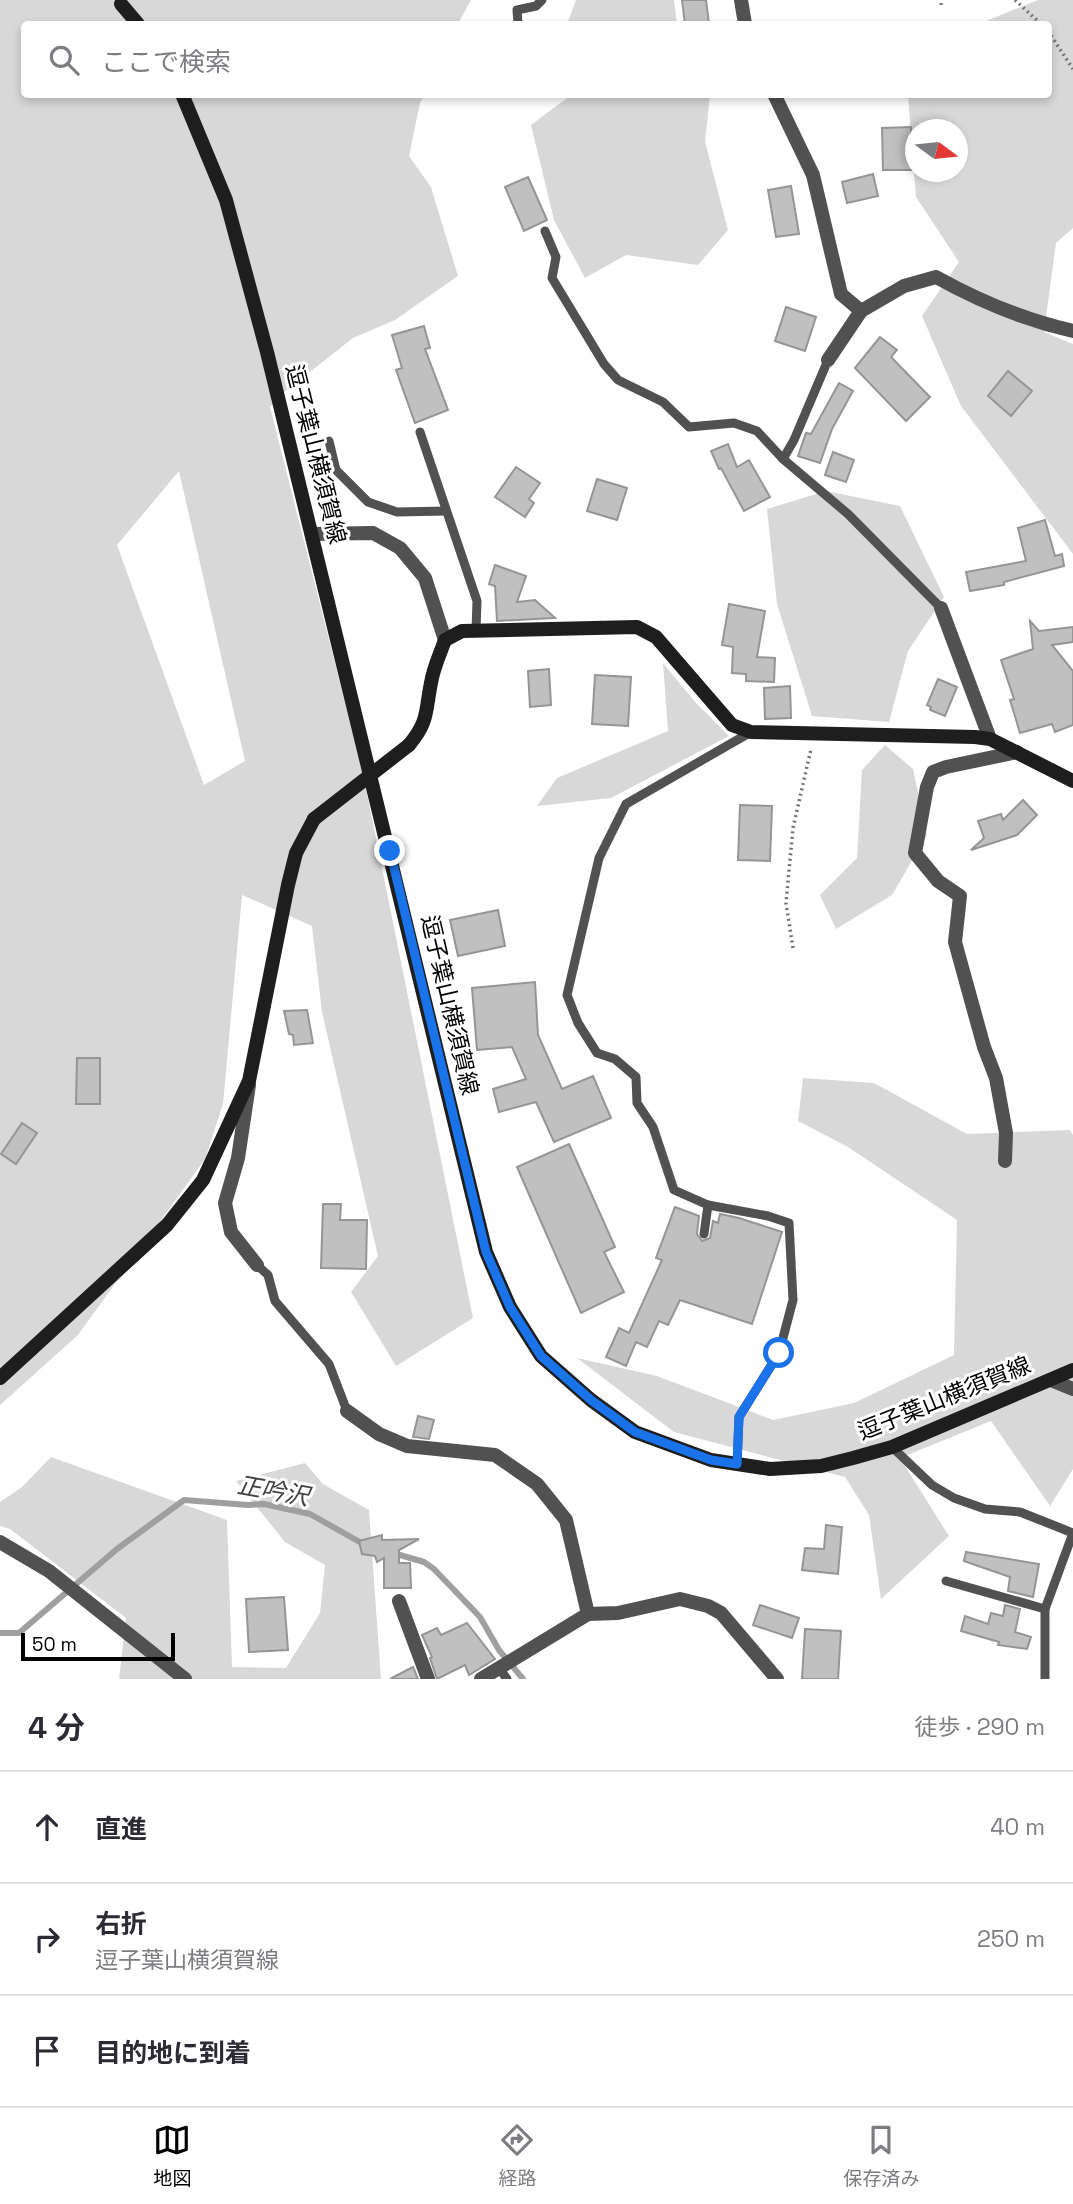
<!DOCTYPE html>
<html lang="ja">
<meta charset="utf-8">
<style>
body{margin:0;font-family:"Space Grotesk","Noto Sans JP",sans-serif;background:#f2f2f3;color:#2b2b33}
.compass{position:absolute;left:905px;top:119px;width:63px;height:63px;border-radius:50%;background:#fff;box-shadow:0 4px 10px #0003;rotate:105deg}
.scale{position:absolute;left:21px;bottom:18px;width:154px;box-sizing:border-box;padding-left:7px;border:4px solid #000;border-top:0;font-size:19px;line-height:24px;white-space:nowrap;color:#000;-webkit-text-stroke:5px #fff;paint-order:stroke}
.stop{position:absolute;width:21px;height:21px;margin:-16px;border:5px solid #1a73e8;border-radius:50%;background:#fff}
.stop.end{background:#1a73e8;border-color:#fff;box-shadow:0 2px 7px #0008}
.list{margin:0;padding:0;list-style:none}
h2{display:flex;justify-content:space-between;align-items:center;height:91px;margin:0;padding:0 28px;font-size:30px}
h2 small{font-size:23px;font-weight:400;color:#7c7c81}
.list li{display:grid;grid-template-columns:46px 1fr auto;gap:21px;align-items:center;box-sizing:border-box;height:112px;padding:0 28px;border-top:2px solid #e1e1e2}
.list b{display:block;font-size:26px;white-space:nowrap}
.list p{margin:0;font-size:23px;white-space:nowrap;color:#7c7c81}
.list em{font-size:23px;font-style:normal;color:#7c7c81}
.icon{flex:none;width:38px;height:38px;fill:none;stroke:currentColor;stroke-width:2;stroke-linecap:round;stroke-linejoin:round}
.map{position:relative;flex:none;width:1073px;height:1679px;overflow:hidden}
.search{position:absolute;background:#fff;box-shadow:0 4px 10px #0003;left:21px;right:21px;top:21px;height:77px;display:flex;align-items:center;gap:18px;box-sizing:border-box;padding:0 24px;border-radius:7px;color:#7c7c81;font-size:26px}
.sheet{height:427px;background:#fff}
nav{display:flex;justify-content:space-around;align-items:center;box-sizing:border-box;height:98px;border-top:2px solid #e1e1e2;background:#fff;font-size:19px;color:#7c7c81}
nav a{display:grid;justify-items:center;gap:4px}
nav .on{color:#000}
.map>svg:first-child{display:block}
</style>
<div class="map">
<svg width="1073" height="1679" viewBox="0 0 1073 1679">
<rect width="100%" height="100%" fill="#fff"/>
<g fill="#d8d8d8" fill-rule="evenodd">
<path d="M0 0H471L458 24H24V94L424 95 420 103 409 156 431 187 458 276 395 320 353 338 283 393 270 407 363 774 473 1318 396 1366 351 1292 378 1256 322 1012 312 926 242 895 223 1104 205 1159 78 1335 0 1405ZM179 471 245 761 204 785 117 545Z"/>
<polygon points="576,0 674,0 677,24 567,24"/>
<path d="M1038 0H1073V228L1056 243 1044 332 1073 344V554L961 406 922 316 959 262 916 197 908 95 1048 94V24H970L986 21ZM916 130H958V172H916Z"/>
<polygon points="571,95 710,95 705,142 728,230 698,265 626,255 585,278 554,220 531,125"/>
<polygon points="826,491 900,506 944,597 908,651 889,722 812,716 777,604 767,509"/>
<polygon points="663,663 696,703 729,736 611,798 537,806 557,778 668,731"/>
<polygon points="885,745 913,769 927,835 892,895 836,929 820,895 857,858 862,770"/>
<polygon points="803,1078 874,1083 967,1134 1070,1130 1073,1135 1073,1469 1050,1506 991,1421 900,1458 949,1536 881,1599 869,1515 845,1477 674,1432 577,1358 657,1376 773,1420 854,1403 954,1355 957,1220 848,1147 798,1121"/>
<polygon points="51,1457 227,1520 232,1667 286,1668 320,1613 325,1565 285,1542 236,1481 305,1463 323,1484 369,1510 381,1679 119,1679 126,1618 10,1529 0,1526 0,1502 22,1487"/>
</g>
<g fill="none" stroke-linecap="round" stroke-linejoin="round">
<g stroke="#9f9f9f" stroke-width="6">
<polyline points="393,1553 424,1562 434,1569 480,1617 499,1650 523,1679"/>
<polyline points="0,1633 19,1633 117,1549 184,1500 248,1505 264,1504 310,1514 365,1545"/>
</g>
</g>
<g fill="#c0c0c0" stroke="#959595" stroke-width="2">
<polygon points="682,0 706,0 709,24 685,24"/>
<polygon points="911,127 912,170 883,170 882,128"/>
<polygon points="873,174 878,196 847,203 842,182"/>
<polygon points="528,177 547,220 524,231 505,187"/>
<polygon points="791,186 799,234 776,237 768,190"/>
<polygon points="786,307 816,317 805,351 775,341"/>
<polygon points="424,326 430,348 425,349 448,410 415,423 396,370 402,368 392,335"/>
<polygon points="880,337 897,350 891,357 930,397 906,421 855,368"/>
<polygon points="1008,371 1032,391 1011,416 988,396"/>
<polygon points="839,383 853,391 832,429 820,463 798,456 806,433 811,434"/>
<polygon points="728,444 737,467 749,460 770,497 744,511 721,468 719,469 711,451"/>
<polygon points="833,452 854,460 846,482 825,475"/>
<polygon points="516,467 540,483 529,499 534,503 525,517 495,497"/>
<polygon points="597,479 627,488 617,520 587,511"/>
<polygon points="1045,520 1055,556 1062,554 1064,566 1004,582 1004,585 970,591 966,572 1026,561 1018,528"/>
<polygon points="495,565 526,576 517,602 535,600 555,618 497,621 495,586 489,584"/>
<polygon points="729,604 765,611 757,657 775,658 774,682 746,681 746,674 732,673 733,647 722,645"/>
<polygon points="1030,621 1039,631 1073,627 1073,642 1052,645 1073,671 1073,725 1055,732 1052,724 1020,733 1010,700 1014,699 1001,660 1033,649"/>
<polygon points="549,669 551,705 530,707 528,671"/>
<polygon points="595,675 631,677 628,726 592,724"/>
<polygon points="938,679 957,687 945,716 930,710 931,707 927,705"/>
<polygon points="790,686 791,718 765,719 764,688"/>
<polygon points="1023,800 1037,815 1017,835 971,850 984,838 978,821 1001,814 1003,820"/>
<polygon points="740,805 772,806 770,861 738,860"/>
<polygon points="498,910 505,946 458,956 450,920"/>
<polygon points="535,982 538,1035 562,1089 593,1076 611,1118 554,1142 536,1102 499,1112 493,1089 526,1079 512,1047 477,1050 472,988"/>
<polygon points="307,1010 313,1043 294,1045 293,1035 289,1034 284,1011"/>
<polygon points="77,1058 100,1058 100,1104 76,1104"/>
<polygon points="22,1123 37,1133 16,1164 1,1154"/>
<polygon points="569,1144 615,1247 604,1252 624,1292 581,1313 517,1167"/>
<polygon points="323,1204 341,1204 340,1220 367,1220 366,1269 321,1268"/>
<polygon points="675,1207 699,1216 697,1234 702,1241 710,1238 713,1221 718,1223 720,1214 739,1218 782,1232 752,1324 680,1300 668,1325 659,1321 647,1347 636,1342 626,1366 606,1357 619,1328 629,1333 662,1260 656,1258"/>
<polygon points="418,1416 434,1420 429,1439 413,1437"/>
<polygon points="826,1525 842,1527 838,1574 802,1570 805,1548 824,1549"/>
<polygon points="382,1535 382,1540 419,1539 399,1550 399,1563 410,1563 411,1588 384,1588 384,1558 377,1562 375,1556 362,1554 359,1541"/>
<polygon points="966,1552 1039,1564 1033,1597 1008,1591 1010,1577 964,1561"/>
<polygon points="284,1597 288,1650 249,1652 246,1599"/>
<polygon points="760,1605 799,1618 792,1638 753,1625"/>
<polygon points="1005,1605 1020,1609 1015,1632 1031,1637 1027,1649 998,1645 999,1642 961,1631 965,1616 988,1624 991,1613 1003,1616"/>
<polygon points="467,1623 495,1659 469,1675 465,1665 437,1679 430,1658 432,1657 422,1635 437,1628 441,1635"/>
<polygon points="805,1629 841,1631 838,1679 802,1679"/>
<polygon points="413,1667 418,1679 390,1679"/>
</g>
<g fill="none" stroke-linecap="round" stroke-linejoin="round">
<g stroke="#737373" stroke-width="3.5" stroke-dasharray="2 3.5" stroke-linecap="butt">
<polyline points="1015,0 1041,24"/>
<polyline points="941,5 942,0"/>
<polyline points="1048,31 1073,69"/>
<polyline points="793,948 786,903 793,828 811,749"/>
</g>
<g stroke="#515151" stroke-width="9">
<polyline points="518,24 517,10 536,6 542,0"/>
<polyline points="545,231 556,257 552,278 604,364 618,380 663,402 689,427 734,423 757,431 783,459"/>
<polyline points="828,360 794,440 783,459 848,514 941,608"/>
<polyline points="420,432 477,601 476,631"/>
<polyline points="329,441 336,470 368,502 397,512 446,511"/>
<polyline points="708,1205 768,1216 789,1223 793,1300 779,1353 739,1417 737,1464"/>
<polyline points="704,1234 708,1205 674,1190 653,1127 637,1103 636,1077 615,1059 597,1053 578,1023 567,995 599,858 626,804 751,732"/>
<polyline points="257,1265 268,1275 275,1301 329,1364 347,1411"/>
<polyline points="892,1447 932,1485 954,1498 985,1509 1020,1512 1073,1533"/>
<polyline points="946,1581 1045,1609"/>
<polyline points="499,1668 507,1679"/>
<polyline points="1045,1679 1045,1609 1073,1533"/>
</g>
<g stroke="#515151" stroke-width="14">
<polyline points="741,0 745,24"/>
<polyline points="774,94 813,175 841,294 861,311"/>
<path d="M828 360 861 311 904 286 936 277C979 301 1025 320 1073 331"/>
<polyline points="312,534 373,533 400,548 425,578 445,640"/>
<polyline points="941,608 990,739"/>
<polyline points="249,1085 238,1158 225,1203 231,1232 257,1265"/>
<polyline points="1005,1161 1006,1133 996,1078 984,1047 955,942 960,896 938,881 915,853 927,787 933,772 946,767 1017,752"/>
<polyline points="1051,1380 1073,1389"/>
<polyline points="347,1411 379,1434 407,1446 495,1455 537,1484 566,1520 588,1614"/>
<polyline points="0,1542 49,1571 185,1679"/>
<polyline points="399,1601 428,1679"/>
<polyline points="481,1679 588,1614 618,1613 680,1599 708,1606 721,1613 777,1679"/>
</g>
<g stroke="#1e1e1e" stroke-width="14">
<polyline points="121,4 138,24"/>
<polyline points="182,94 226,200 267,352 486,1252 510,1307 541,1356 591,1400 635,1432 711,1460 770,1469 821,1466 853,1458 892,1447 1073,1370"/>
<path d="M409 745C429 721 425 712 431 683 433 669 440 654 445 640L462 631 637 627 656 637 732 725 751 732 975 737 990 739 1073 781"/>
<polyline points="0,1378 167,1225 203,1180 249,1081 288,885 296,853 314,819"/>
</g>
<polyline stroke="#1e1e1e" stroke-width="14" points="314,819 409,745"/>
</g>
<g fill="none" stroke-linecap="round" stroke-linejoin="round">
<polyline stroke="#1a73e8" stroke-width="9" points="390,851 486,1252 510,1307 541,1356 591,1400 635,1432 711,1460 737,1464 739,1417 779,1353"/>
</g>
<g text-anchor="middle" stroke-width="6" stroke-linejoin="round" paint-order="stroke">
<g font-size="23" fill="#000" stroke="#fff">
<text transform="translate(316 454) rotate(76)" y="8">逗子葉山横須賀線</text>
<text transform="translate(450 1005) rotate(77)" y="8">逗子葉山横須賀線</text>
<text transform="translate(944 1398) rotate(-22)" y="8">逗子葉山横須賀線</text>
</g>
<g font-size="24" font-style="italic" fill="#404040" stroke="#fff">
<text transform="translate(273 1491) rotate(10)" y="8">正吟沢</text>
</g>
</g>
</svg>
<svg class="compass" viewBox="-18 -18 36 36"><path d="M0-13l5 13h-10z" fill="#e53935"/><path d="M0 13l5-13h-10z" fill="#7c7c81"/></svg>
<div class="scale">50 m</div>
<div class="stop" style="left:779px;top:1353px"></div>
<div class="stop end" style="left:390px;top:851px"></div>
<div class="search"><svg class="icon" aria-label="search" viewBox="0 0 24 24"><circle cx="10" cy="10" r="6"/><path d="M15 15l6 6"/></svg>ここで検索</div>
</div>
<section class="sheet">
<h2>4 分<small>徒歩 · 290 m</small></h2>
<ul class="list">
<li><svg class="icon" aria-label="ahead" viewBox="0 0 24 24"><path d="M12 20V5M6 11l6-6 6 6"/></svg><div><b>直進</b></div><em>40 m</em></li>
<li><svg class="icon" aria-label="right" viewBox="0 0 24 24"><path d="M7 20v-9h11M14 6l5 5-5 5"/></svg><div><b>右折</b><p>逗子葉山横須賀線</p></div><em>250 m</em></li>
<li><svg class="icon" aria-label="arrive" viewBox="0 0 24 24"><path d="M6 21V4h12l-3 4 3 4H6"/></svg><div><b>目的地に到着</b></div></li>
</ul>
</section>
<nav>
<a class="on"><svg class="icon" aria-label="map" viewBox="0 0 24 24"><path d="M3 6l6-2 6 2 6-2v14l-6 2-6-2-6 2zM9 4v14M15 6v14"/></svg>地図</a>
<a><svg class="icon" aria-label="directions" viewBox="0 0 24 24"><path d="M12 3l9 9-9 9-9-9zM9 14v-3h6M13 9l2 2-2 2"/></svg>経路</a>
<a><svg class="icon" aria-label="saved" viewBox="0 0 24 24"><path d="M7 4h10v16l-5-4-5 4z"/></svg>保存済み</a>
</nav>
